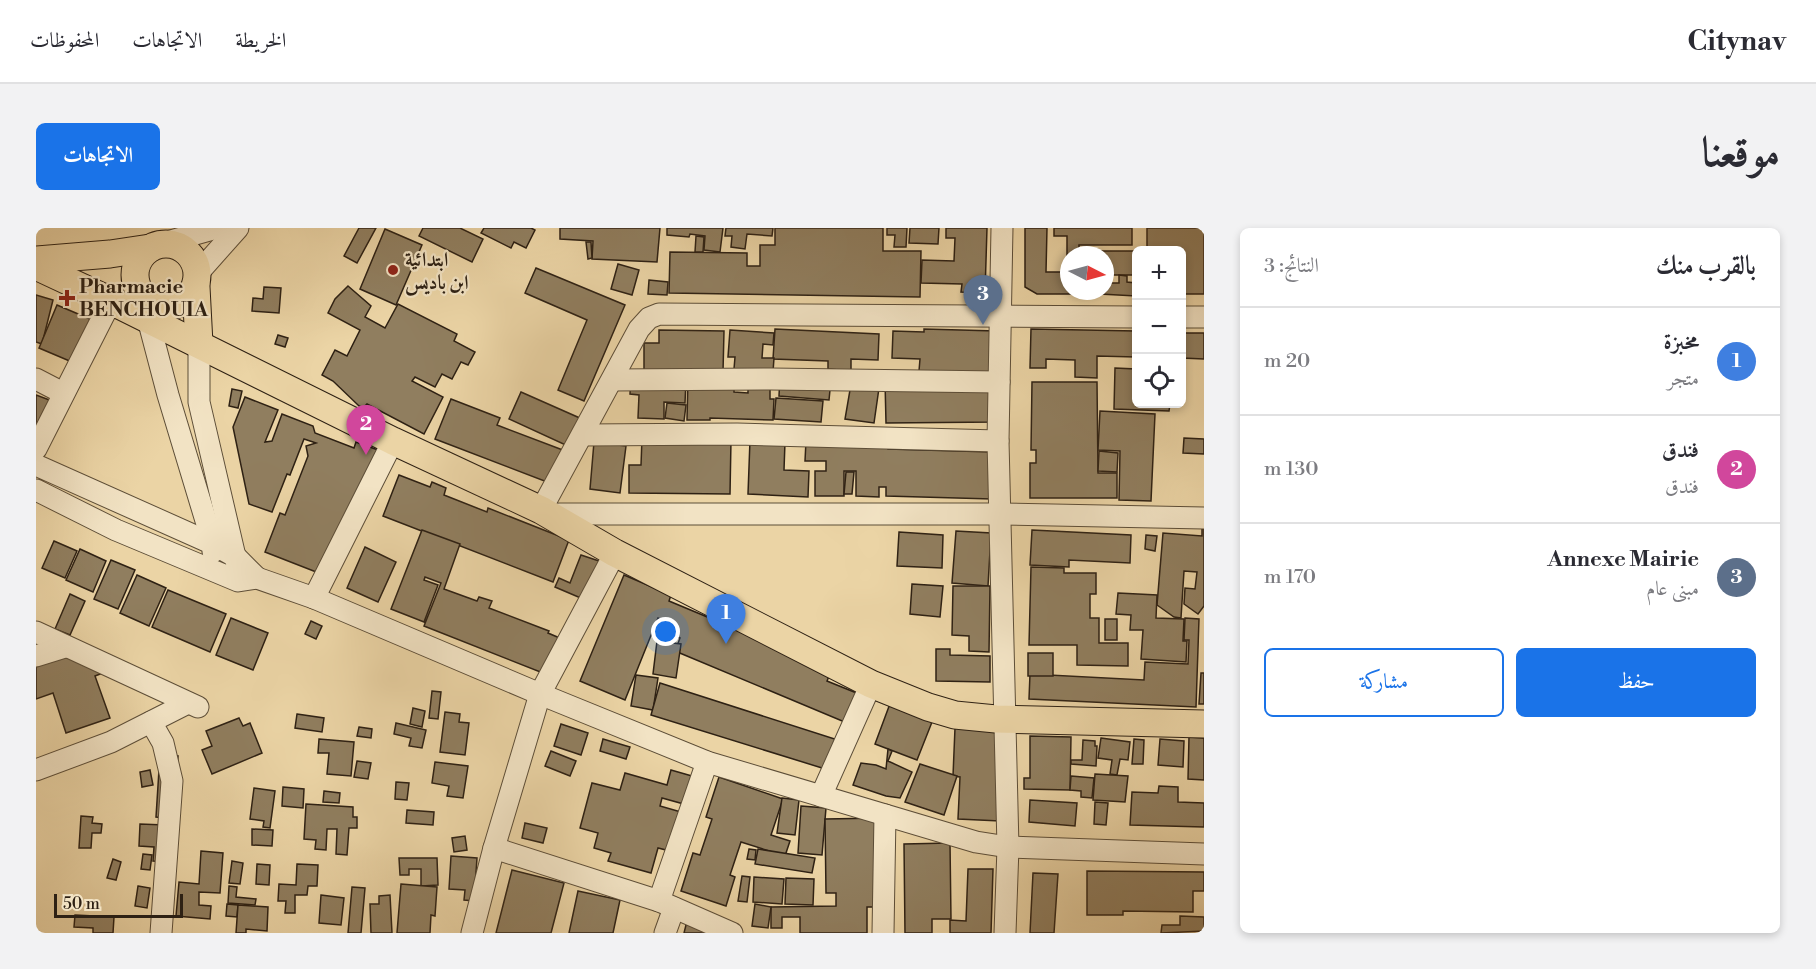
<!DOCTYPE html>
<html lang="ar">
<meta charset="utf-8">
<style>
body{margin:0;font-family:"Libre Bodoni",Amiri,serif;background:#f2f2f3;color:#2b2b33;direction:rtl}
.controls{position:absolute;right:18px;top:18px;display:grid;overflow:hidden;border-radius:9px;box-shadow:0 3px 9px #0003}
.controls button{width:54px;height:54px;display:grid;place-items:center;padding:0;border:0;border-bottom:2px solid #e1e1e2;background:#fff;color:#2b2b33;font:30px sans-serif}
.compass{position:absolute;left:1024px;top:18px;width:54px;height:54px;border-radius:50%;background:#fff;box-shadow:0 3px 9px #0003;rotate:96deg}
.scale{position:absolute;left:18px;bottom:15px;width:129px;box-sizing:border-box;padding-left:6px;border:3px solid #2e2114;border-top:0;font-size:16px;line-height:21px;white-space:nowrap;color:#2e2114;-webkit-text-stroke:4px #f2e3c4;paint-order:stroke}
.you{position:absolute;left:630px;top:404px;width:21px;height:21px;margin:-15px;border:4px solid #fff;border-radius:50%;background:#1a73e8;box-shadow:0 0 0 9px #1a73e833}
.badge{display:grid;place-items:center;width:39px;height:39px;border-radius:50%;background:#1a73e8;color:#fff;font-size:20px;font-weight:700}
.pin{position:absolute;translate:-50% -50px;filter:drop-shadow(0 2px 3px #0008)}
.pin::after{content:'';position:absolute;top:32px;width:21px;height:18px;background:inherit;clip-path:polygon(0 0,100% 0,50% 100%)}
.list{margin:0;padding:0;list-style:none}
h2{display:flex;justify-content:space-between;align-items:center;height:78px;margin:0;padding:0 24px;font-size:26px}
h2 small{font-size:20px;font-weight:400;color:#7c7c81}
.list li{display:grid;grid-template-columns:39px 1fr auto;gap:18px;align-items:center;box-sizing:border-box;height:108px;padding:0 24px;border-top:2px solid #e1e1e2}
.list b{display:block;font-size:22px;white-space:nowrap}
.list p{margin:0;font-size:20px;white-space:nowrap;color:#7c7c81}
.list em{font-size:20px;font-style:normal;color:#7c7c81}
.actions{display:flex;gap:12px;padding:18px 24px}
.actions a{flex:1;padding:14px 0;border:2px solid #1a73e8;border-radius:9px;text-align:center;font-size:21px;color:#1a73e8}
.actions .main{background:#1a73e8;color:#fff}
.icon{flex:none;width:33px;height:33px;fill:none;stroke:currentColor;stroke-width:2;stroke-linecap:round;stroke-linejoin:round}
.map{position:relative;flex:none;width:1168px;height:705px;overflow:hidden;direction:ltr;border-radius:9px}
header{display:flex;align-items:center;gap:36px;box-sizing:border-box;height:84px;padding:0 30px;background:#fff;border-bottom:2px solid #e1e1e2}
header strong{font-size:28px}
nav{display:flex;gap:33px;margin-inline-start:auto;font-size:21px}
.intro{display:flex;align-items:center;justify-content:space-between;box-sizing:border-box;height:144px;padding:0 36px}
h1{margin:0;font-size:42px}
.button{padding:15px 27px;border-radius:9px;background:#1a73e8;color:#fff;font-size:21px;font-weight:700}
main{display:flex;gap:36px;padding:0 36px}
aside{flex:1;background:#fff;border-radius:9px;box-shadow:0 3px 9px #0003}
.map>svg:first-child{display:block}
</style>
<header>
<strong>Citynav</strong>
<nav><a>الخريطة</a><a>الاتجاهات</a><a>المحفوظات</a></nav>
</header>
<div class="intro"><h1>موقعنا</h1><a class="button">الاتجاهات</a></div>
<main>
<aside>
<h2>بالقرب منك<small>النتائج: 3</small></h2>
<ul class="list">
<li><span class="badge" style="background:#3f7fe0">1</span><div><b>مخبزة</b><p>متجر</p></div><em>20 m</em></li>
<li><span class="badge" style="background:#d1479c">2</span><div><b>فندق</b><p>فندق</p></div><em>130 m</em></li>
<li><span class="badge" style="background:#5c6f8a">3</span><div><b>Annexe Mairie</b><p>مبنى عام</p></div><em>170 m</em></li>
</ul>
<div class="actions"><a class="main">حفظ</a><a>مشاركة</a></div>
</aside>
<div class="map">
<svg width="1168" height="705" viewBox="0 0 1168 705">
<rect width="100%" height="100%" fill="#ebd4a5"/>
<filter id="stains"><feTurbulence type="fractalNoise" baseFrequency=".00333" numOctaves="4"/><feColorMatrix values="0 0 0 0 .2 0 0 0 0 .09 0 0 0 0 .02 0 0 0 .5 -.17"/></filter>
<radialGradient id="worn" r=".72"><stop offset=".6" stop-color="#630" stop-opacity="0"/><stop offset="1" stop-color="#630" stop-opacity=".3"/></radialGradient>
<g fill="#907e5f" stroke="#2e2114" stroke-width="1.5">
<polygon points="323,0 340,0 321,35 308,28"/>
<polygon points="387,0 424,0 447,11 436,34 383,8"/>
<polygon points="448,0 495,0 499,2 490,20 478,14 475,20 445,5"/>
<polygon points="524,0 624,0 621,34 556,31 557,13 524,11"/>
<polygon points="631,0 687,0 684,24 668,22 669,8 654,6 653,9 631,7"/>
<polygon points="690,0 737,0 736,8 711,6 709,21 695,19 696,8 689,8"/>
<polygon points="739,0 847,0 847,23 885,23 884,69 633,65 634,24 711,25 711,38 724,38 724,17 739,17"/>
<polygon points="851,0 871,0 870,19 858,19 859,7 851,7"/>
<polygon points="874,0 903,0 902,16 873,15"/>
<polygon points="910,0 951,0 949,65 925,64 926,56 885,55 886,32 918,33 919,10 910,10"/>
<polygon points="989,0 1011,0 1010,44 1031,44 1031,8 1018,8 1018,0 1096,0 1096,17 1043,17 1043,27 1033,27 1033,63 1042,63 1042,66 1001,66 989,59"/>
<polygon points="1111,0 1168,0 1168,66 1146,66 1146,22 1111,22"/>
<polygon points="349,1 386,17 360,77 324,61"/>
<polygon points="660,8 668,9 667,24 659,24"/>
<polygon points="550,14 555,14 556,30 552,31"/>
<polygon points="1046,23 1100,23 1100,47 1069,47 1069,27 1046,27"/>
<polygon points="582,36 603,42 596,67 575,61"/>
<polygon points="500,40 589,77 548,173 522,162 551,92 489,65"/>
<polygon points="1083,47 1091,48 1091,54 1100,55 1100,68 1064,66 1064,63 1069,63 1069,55 1083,55"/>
<polygon points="613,52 632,54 631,67 612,66"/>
<polygon points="312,58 335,78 329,89 349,100 362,76 421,106 418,113 439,124 432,137 425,134 416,151 406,146 399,159 379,149 376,153 407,169 388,206 331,176 327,180 323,178 297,153 286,147 299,122 311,128 324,102 292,85 299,71"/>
<polygon points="228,59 245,60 243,85 216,83 217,70 227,71"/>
<polygon points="0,67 17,72 6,116 0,114"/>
<polygon points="21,77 61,94 43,137 3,120"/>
<polygon points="739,101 843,106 842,132 815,131 815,143 792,141 792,133 737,131"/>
<polygon points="888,101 960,103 959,146 883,143 884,131 856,130 857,103 888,104"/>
<polygon points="995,101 1100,103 1100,129 1061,128 1061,150 1039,149 1039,132 1010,131 1010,140 994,140"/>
<polygon points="623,102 688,103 687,144 608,143 608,115 623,115"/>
<polygon points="694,102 738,105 737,117 727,116 726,130 738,130 737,144 698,141 699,129 692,129"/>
<polygon points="1146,105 1168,105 1168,131 1146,130"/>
<polygon points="242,107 252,110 249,119 239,116"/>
<polygon points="1079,140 1100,141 1100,176 1134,176 1133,183 1078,181"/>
<polygon points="744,148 795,152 793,172 743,168"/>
<polygon points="595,149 650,152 649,175 628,174 628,191 602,190 603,167 594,166"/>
<polygon points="652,150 698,151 698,164 712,165 712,150 734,150 734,171 738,171 737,192 674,190 674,192 651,192"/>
<polygon points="961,152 961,194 850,195 849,153"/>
<polygon points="996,154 1061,154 1062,245 1081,245 1081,270 994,270 994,235 1000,235 1000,222 995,222"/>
<polygon points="815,156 843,160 838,195 809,191"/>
<polygon points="196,161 206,163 202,180 193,178"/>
<polygon points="485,164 546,191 534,219 473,191"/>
<polygon points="0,167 16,173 0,209"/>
<polygon points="209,169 242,182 229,214 236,213 246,186 277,198 279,205 318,220 320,214 342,222 293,349 229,324 244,285 249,287 272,228 270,218 280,215 268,211 254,247 251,246 236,284 213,276 197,199"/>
<polygon points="740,170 787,173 785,194 738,191"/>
<polygon points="415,171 464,190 461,197 532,224 519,257 399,211"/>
<polygon points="631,175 650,177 648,193 629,190"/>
<polygon points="1064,183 1119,186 1115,273 1083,272 1084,223 1062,222"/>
<polygon points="606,210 695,212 694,266 593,265 593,237 605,237"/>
<polygon points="1148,210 1168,211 1168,226 1147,225"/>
<polygon points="714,212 749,214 748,242 773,243 772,269 712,266"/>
<polygon points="770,213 852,215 852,221 957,224 956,271 850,268 850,259 843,259 843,269 820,268 820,243 808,243 808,268 779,268 779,243 790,243 790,233 769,233"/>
<polygon points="558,214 590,218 584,265 554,261"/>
<polygon points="1063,223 1082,225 1081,244 1062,243"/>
<polygon points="810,244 818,244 816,266 808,266"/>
<polygon points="363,247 394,259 396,254 410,260 408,267 451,284 452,280 533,312 517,354 347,288"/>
<polygon points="1166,301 1168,301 1168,378 1162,386 1148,376 1149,360 1159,361 1161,344 1148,343 1145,390 1138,389 1121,377 1127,305 1166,308"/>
<polygon points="386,302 424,316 408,361 441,373 443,369 456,373 453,380 513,403 512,405 526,411 512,447 388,398 405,355 389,349 388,352 402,357 388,394 355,381"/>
<polygon points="996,302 1095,307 1094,335 1033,332 1033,339 994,337"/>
<polygon points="920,303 955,305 952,358 916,355"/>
<polygon points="863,304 907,307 906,340 861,338"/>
<polygon points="1110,307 1121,308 1119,323 1109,321"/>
<polygon points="18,313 41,323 29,350 6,340"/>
<polygon points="329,319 360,334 342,374 311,360"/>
<polygon points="44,321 70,333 57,364 30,352"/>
<polygon points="545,327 563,333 547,371 519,359 523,350 534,355"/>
<polygon points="75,332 99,342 82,381 58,371"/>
<polygon points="995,339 1028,340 1028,345 1060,345 1060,366 1054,366 1054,390 1063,390 1063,415 1092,415 1092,438 1041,437 1041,417 993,417"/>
<polygon points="101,347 130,360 113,398 84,385"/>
<polygon points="588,347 635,367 633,373 796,441 791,453 823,466 811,495 639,423 644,410 632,405 636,396 622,390 589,472 544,453"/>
<polygon points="876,356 907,358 904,389 874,386"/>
<polygon points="917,358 954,358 953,424 933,423 933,408 916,407"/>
<polygon points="132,362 190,386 174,424 116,399"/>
<polygon points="1082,365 1121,367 1120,390 1148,391 1147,413 1151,413 1150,434 1105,431 1107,402 1094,402 1095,387 1080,386"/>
<polygon points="34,366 49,373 34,407 19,401"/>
<polygon points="195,390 232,405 217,442 180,427"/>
<polygon points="1149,390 1163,391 1160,479 993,471 994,446 1108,452 1109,434 1152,436 1153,412 1148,412"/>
<rect x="1069" y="391" width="12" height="21"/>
<polygon points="275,393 286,398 280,411 269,406"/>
<polygon points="621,413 645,416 640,450 617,446"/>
<polygon points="44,418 72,443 59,448 74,490 30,505 17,465 0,471 0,434"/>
<polygon points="900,421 914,421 914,427 954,428 954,454 900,453"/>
<rect x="992" y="425" width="25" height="23"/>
<polygon points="1165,445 1168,445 1168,476 1163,476"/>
<polygon points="600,447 622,450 617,482 595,478"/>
<polygon points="624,455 808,514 799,544 615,487"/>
<polygon points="396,463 405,464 402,491 393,490"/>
<polygon points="855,473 898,489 881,532 839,516"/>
<polygon points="377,480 389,483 386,499 374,496"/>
<polygon points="409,484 424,486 423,494 433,495 429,527 404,524"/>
<polygon points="261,486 288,490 286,504 259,500"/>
<polygon points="203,490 207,498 214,495 226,525 176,546 166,522 176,518 170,503"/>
<polygon points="360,495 390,502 386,520 373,518 375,510 358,506"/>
<polygon points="525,496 552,505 545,527 518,518"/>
<polygon points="323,499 336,501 335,510 321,508"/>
<polygon points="919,500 975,502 964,593 922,591 924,549 917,548"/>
<polygon points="994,508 1035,509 1034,562 988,561 988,550 994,550"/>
<polygon points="1153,509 1168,510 1168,552 1152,551"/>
<polygon points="1065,510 1094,514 1092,532 1084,531 1081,547 1074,546 1076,532 1062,530"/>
<polygon points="283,511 318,514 315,548 291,546 293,525 282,525"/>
<polygon points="567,511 594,519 590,531 564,523"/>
<polygon points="1098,511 1108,512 1107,536 1096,536"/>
<polygon points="1124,511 1148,513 1147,539 1122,537"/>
<polygon points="1047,512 1059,513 1059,518 1061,518 1060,538 1035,536 1035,532 1046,532"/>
<polygon points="852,521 856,523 852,533 876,544 864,570 850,568 817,557 825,535 840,537 850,541"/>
<polygon points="515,523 540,533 534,548 509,538"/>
<polygon points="124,526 142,528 135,634 117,633 118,619 103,618 104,596 129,597 129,590 120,589"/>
<polygon points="321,533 335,535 332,551 318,549"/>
<polygon points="399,534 432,538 427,570 411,568 413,558 396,555"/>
<polygon points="884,536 921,548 908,587 869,574"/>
<polygon points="114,542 117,557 106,559 104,544"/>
<polygon points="635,542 663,550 655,578 626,570 624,578 645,584 634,623 622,620 615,645 572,633 575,625 558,620 562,605 544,600 556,555 584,562 589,545 631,557"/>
<polygon points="1059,546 1092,548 1089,574 1057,572"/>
<polygon points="1035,548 1058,550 1056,570 1045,569 1045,563 1034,562"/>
<polygon points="683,549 747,571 735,607 754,613 749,628 705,614 694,647 699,649 690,678 645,663 657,625 664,627 676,591 670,589"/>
<polygon points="360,554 373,555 371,572 359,571"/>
<polygon points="1123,558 1142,559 1142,574 1168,575 1168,599 1094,597 1096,564 1122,565"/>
<polygon points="247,559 268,561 267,580 246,578"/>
<polygon points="218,560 239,563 234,600 227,599 228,593 214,591"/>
<polygon points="288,563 304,565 303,575 287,574"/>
<polygon points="746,570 763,572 759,607 741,605"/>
<polygon points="994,572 1041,575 1039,598 993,594"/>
<polygon points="1059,574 1072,575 1070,597 1058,596"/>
<polygon points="270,576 317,579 317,589 321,589 321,600 313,600 311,627 300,626 301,601 291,601 290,622 279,621 280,612 268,611"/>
<polygon points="765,578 790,580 786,627 762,625"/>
<polygon points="371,582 398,584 397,597 370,595"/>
<polygon points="45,588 57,589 56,595 66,596 65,605 56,605 55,620 43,620"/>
<polygon points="845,590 843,679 831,679 831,705 764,705 764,689 746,689 746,700 735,700 735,679 800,678 800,665 790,665 789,591"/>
<polygon points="489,595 511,600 507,615 486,610"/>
<polygon points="216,601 237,602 236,618 216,617"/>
<polygon points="429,608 431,622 418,624 416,610"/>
<polygon points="914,615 915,691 896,691 896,705 869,705 868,616"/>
<polygon points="713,621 720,622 719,632 711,631"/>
<polygon points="722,621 779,630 776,645 719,636"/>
<polygon points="165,623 187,625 184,665 163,664 163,677 175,678 174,691 140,688 143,654 163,656"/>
<polygon points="107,626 116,627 114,642 105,641"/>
<polygon points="415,628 441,630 438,673 428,672 429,662 413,661"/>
<polygon points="363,630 401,630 402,657 385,658 385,641 373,641 373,647 364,647"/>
<polygon points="77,631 85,634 80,652 71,650"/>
<polygon points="196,633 207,635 204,656 193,655"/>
<polygon points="221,636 234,637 233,657 220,656"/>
<polygon points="261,636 282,637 281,658 272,658 271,667 259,667 259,685 249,685 250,673 242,673 243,656 260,657"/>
<polygon points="932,641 957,641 955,705 914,705 914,692 930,693"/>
<polygon points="476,642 528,655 515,705 460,705"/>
<polygon points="1051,643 1168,644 1168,663 1157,663 1157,684 1087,683 1087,687 1051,687"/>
<polygon points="997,645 1022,646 1018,705 994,705"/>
<polygon points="706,648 714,649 711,674 702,673"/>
<polygon points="718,649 748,651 746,676 717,674"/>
<polygon points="750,650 778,651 777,677 749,676"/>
<polygon points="365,656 401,659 399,688 395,687 394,705 361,705"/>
<polygon points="102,658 114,660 111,680 99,678"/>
<polygon points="193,658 201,659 200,669 220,671 219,677 192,675"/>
<polygon points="316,659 329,660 325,705 312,705"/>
<polygon points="542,663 584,672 577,705 533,705"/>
<polygon points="285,667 308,670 305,697 283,695"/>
<polygon points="354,667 356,705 335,705 334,676 343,676 343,668"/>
<polygon points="191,676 202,677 201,689 190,688"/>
<polygon points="719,676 735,679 732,700 716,698"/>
<polygon points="202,677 232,679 231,703 210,701 210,705 200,705"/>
<polygon points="39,687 78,689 77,705 57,705 57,700 38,699"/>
<polygon points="1144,688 1168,689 1168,703 1125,705 1126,697 1144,697"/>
<polygon points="651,693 696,705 648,705"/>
</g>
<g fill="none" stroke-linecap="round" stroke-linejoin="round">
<g stroke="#5d4e38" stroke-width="23">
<g id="minor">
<polyline points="966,0 962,213 972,619 969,705"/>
<polyline points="124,16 181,0"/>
<polyline points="162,45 202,0"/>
<polyline points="1146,89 1168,89"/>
<polyline points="112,91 132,167 177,316 177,324"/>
<polyline points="163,116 163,174 201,337"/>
<polyline points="0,151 27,165"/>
<polyline points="576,152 735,151 963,154"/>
<polyline points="547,207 701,206 962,213"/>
<polyline points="0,221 75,73"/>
<polyline points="0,237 177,316 200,329 221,350 202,353 80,302 0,262"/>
<polyline points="505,282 603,101 613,90 623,86 1100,89"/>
<polyline points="513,286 963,286 1168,290"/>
<polyline points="221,350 278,370 504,466 671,534 940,614 972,619 1168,626"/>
<polyline points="278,370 357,213"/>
<polyline points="0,404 162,479"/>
<polyline points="0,428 29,419"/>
<polyline points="115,494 127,515 136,553 125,705"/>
<polyline points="0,542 75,514 152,475"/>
<polyline points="785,568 835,456"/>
<polyline points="458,620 623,673 696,705"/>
<polyline points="623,673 671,534"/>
<polyline points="436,705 458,620 504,466 579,325"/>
<polyline points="629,705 638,680"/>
<polyline points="847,705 849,587"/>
</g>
</g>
<g stroke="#2e2114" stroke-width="29">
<g id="major">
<circle cx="130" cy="47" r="31"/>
<polyline points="0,32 74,26 114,20"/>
<polyline points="0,38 75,73 357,213 505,282 579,325 835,456 892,479 919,487 960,491 1168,496"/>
<polyline points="160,59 163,116"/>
</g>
</g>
<use href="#minor" stroke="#f2e3c4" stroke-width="21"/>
<use href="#major" stroke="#ebd4a5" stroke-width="27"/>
</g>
<g fill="#8f2418" stroke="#f2e3c4" stroke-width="2">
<circle cx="357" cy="42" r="6"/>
<path d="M28 61h6v6h6v6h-6v6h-6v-6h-6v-6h6z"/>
</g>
<g text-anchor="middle" stroke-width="4.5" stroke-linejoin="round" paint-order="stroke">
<g font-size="20" font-weight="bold" fill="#2e2114" stroke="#f2e3c4" text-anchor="start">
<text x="369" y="38">ابتدائية<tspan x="369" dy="23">ابن باديس</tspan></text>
<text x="43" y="65">Pharmacie<tspan x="43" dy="23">BENCHOUIA</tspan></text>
</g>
</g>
<rect width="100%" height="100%" filter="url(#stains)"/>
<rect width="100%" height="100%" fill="url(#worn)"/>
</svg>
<div class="controls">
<button>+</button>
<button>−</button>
<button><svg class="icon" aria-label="locate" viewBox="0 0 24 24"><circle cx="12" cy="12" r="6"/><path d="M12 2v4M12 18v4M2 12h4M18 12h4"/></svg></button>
</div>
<svg class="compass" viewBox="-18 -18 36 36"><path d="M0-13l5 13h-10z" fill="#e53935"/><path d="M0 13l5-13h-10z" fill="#7c7c81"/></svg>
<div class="scale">50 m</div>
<div class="you"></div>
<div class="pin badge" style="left:690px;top:416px;background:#3f7fe0">1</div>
<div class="pin badge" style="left:330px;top:227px;background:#d1479c">2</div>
<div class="pin badge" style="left:947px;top:97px;background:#5c6f8a">3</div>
</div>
</main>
